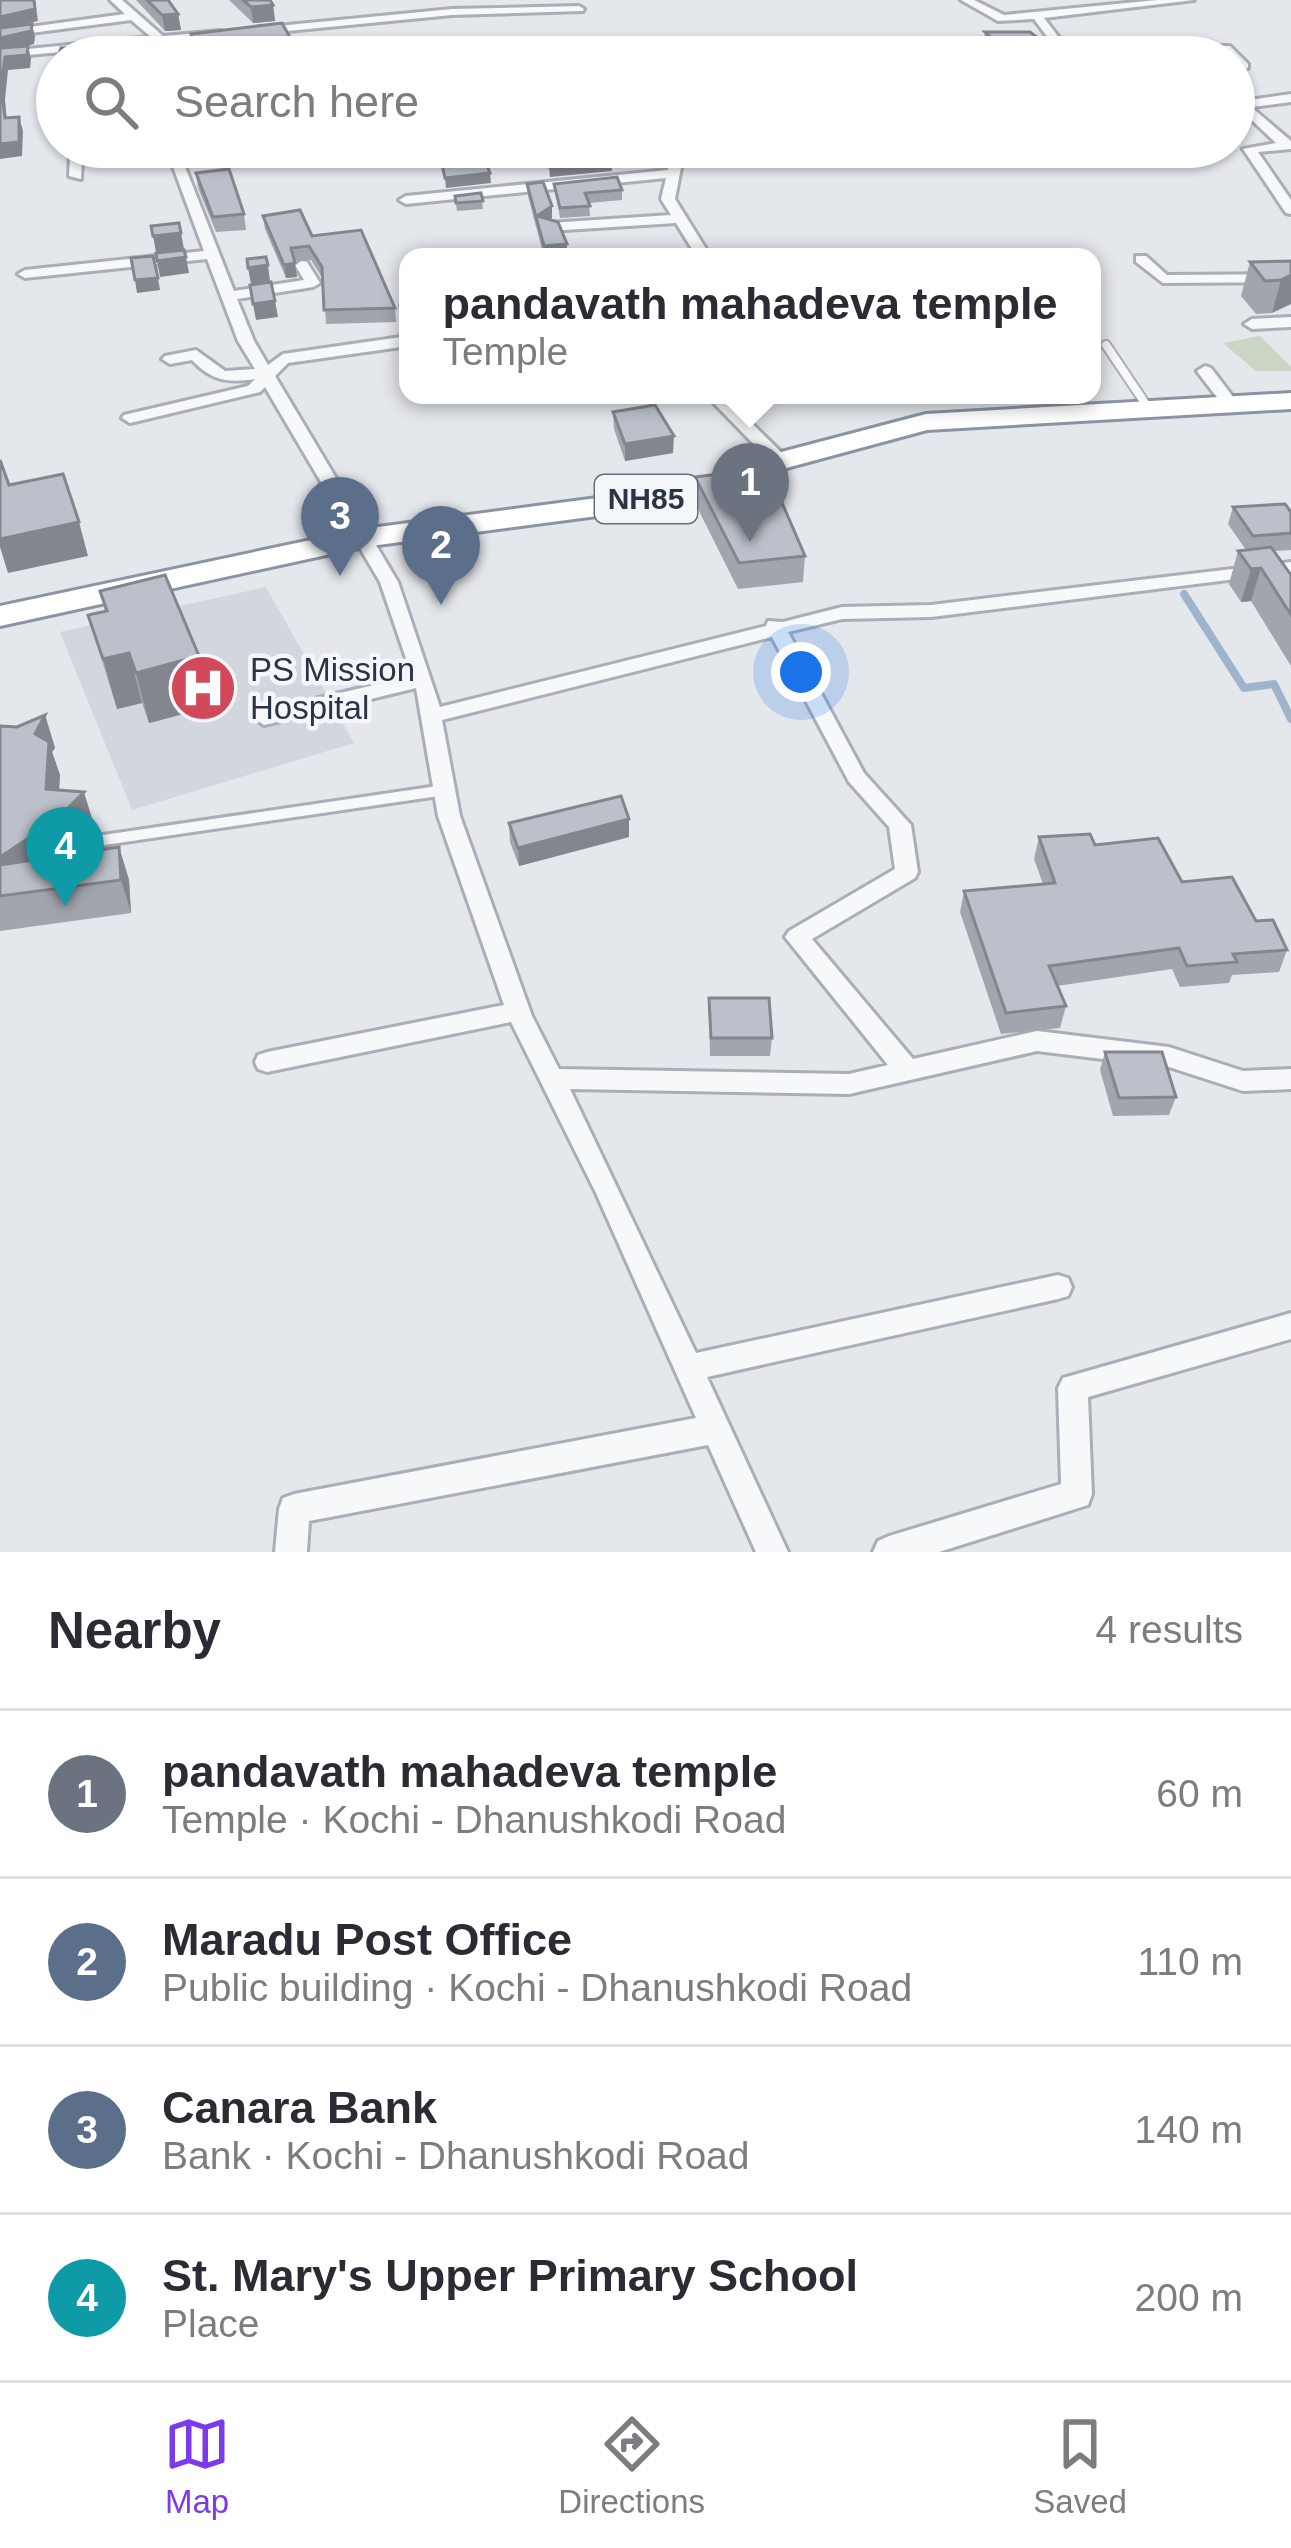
<!DOCTYPE html>
<meta charset="utf-8">
<style>
body{margin:0;font-family:Arial,sans-serif;background:#f2f2f3;color:#2b2b33}
.you{position:absolute;left:801px;top:672px;width:42px;height:42px;margin:-30px;border:9px solid #fff;border-radius:50%;background:#1a73e8;box-shadow:0 0 0 18px #1a73e833}
.badge{display:grid;place-items:center;width:78px;height:78px;border-radius:50%;background:#7c3aed;color:#fff;font-size:39px;font-weight:700}
.pin{position:absolute;translate:-50% -99px;filter:drop-shadow(0 3px 6px #0008)}
.pin::after{content:'';position:absolute;top:63px;width:42px;height:36px;background:inherit;clip-path:polygon(0 0,100% 0,50% 100%)}
.popup{position:absolute;left:399px;top:248px;width:702px;height:156px;box-sizing:border-box;display:grid;place-content:center;border-radius:24px;background:#fff;filter:drop-shadow(0 3px 9px #0005);font-size:39px;white-space:nowrap;color:#7c7c81}
.popup b{font-size:45px;color:#2b2b33}
.popup::after{content:'';position:absolute;left:50%;top:100%;margin-left:-24px;border:24px solid transparent;border-top-color:#fff}
.list{margin:0;padding:0;list-style:none}
h2{display:flex;justify-content:space-between;align-items:center;height:156px;margin:0;padding:0 48px;font-size:51px}
h2 small{font-size:39px;font-weight:400;color:#7c7c81}
.list li{display:grid;grid-template-columns:78px 1fr auto;gap:36px;align-items:center;box-sizing:border-box;height:168px;padding:0 48px;border-top:3px solid #e1e1e2}
.list b{display:block;font-size:45px;white-space:nowrap}
.list p{margin:0;font-size:39px;white-space:nowrap;color:#7c7c81}
.list em{font-size:39px;font-style:normal;color:#7c7c81}
.icon{flex:none;width:66px;height:66px;fill:none;stroke:currentColor;stroke-width:2;stroke-linecap:round;stroke-linejoin:round}
.map{position:relative;flex:none;width:1291px;height:1552px;overflow:hidden}
.search{position:absolute;background:#fff;box-shadow:0 3px 9px #0004;left:36px;right:36px;top:36px;height:132px;display:flex;align-items:center;gap:30px;box-sizing:border-box;padding:0 42px;border-radius:66px;color:#7c7c81;font-size:45px}
.sheet{height:828px;background:#fff}
nav{display:flex;justify-content:space-around;align-items:center;box-sizing:border-box;height:168px;border-top:3px solid #e1e1e2;background:#fff;font-size:33px;color:#7c7c81}
nav a{display:grid;justify-items:center;gap:6px}
nav .on{color:#7c3aed}
.map>svg:first-child{display:block}
</style>
<div class="map">
<svg width="1291" height="1552" viewBox="0 0 1291 1552">
<rect width="100%" height="100%" fill="#e4e7ec"/>
<polygon fill="#d2d6de" points="266,587 354,743 132,810 60,632"/>
<polygon fill="#c9d6c5" points="1260,336 1291,367 1291,371 1256,371 1223,343"/>
<g fill="none" stroke-linecap="round" stroke-linejoin="round">
<polyline stroke="#9fb4cc" stroke-width="8" points="1184,594 1244,688 1274,684 1291,719"/>
<g stroke="#a9aeb7" stroke-width="12">
<polyline id="service-far1" points="1106,345 1147,406"/>
</g>
<g stroke="#a9aeb7" stroke-width="16">
<polyline id="service" points="90,842 445,790"/>
</g>
<g stroke="#a9aeb7" stroke-width="6">
<g id="minor">
<polygon points="110,0 122,0 163,36 220,31 226,34 171,42 187,57 174,57 158,43 7,57 1,54 7,51 151,37 131,20 0,37 0,31 125,14"/>
<polygon points="961,0 974,0 1004,15 1157,0 1194,0 1044,18 1074,57 1062,57 1034,19 998,21"/>
<polygon points="579,6 584,9 583,11 452,15 257,34 251,31 257,28 452,9"/>
<polygon points="1222,46 1230,46 1248,64 1248,68 1234,71 1234,57 1228,57 1220,48"/>
<polygon points="599,47 599,51 595,52 511,56 505,53 511,50"/>
<polygon points="1291,94 1291,102 1251,107 1291,141 1291,149 1258,152 1291,200 1291,214 1286,213 1243,149 1276,143 1239,108 1242,101"/>
<polygon points="57,100 57,108 45,110 39,106"/>
<path d="M142 147H184V164L234 291 304 280 295 265 302 261 307 262 320 283 313 287 237 299 254 341 268 365 283 354 408 336V346L288 363 275 376 398 582 440 707 766 626 768 621 783 622 842 607 931 605 1291 562V572L931 617 842 619 788 632 864 773 911 825 918 872 915 878 812 939 913 1059 1037 1031 1169 1047 1243 1071 1291 1069V1089L1243 1091 1169 1067 1037 1051 849 1094 570 1089 696 1353 1058 1275 1068 1278 1072 1287 1068 1296 1058 1299 707 1377 788 1552H756L708 1445 309 1521 307 1552H275L279 1509 283 1498 294 1494 696 1418 596 1193 511 1022 267 1072 258 1069 255 1062 258 1055 267 1052 504 1005 438 816 416 688 264 725 254 718 264 711 412 676 380 582 265 387 260 392 130 423 122 418 124 415 248 386 255 379C229 383 211 381 192 360L170 364 162 359 165 356 196 350 225 371 255 369 238 341 207 259 25 278 18 274 25 270 204 251 172 164V152L82 161 81 179 69 176 70 155ZM772 637 849 782 889 827 895 869 789 931 785 937 888 1065 849 1074 559 1069 532 1016 460 816 442 720Z"/>
<polygon points="673,147 685,147 675,199 711,257 697,257 676,223 549,231 542,227 549,223 671,215 661,199 666,178 406,204 399,200 406,196 668,170"/>
<polygon points="922,147 937,147 947,154 998,147 1033,147 1027,151 945,162"/>
<polygon points="1136,256 1146,256 1167,275 1291,274 1291,282 1163,283 1136,262"/>
<polygon points="408,302 408,311 403,310 401,306"/>
<polygon points="1291,317 1291,327 1252,329 1244,324 1252,319"/>
<polygon points="1205,366 1211,368 1237,402 1235,405 1223,405 1199,374 1197,371"/>
<polygon points="706,395 723,395 786,457 786,465 774,465"/>
<polygon points="1291,1313 1291,1339 1088,1397 1092,1494 1088,1505 939,1552 873,1552 878,1541 889,1536 1061,1484 1058,1388 1063,1378"/>
</g>
</g>
<g stroke="#8b94a3" stroke-width="6">
<polygon id="trunk" points="1291,393 1291,409 927,430 790,467 729,490 635,511 363,547 0,626 0,606 363,529 635,493 711,477 770,455 926,414"/>
</g>
<use href="#service-far1" stroke="#f7f8fa" stroke-width="8"/>
<use href="#service" stroke="#f7f8fa" stroke-width="10"/>
<use href="#minor" fill="#f7f8fa" fill-rule="evenodd"/>
<use href="#trunk" fill="#fff" fill-rule="evenodd"/>
</g>
<g fill="#a1a5ae">
<polygon points="136,0 168,0 178,14 181,30 165,31"/>
<polygon points="229,0 270,0 273,5 275,21 253,23"/>
<polygon points="985,32 1055,51 1054,57 995,57 983,46"/>
<polygon points="791,147 819,147 818,149 792,150"/>
<polygon points="196,173 244,214 246,230 216,232 198,188"/>
<polygon points="527,184 552,218 550,220 567,244 567,257 544,257 528,196"/>
<polygon points="554,184 622,190 622,200 589,203 590,216 560,218"/>
<polygon points="481,193 483,209 457,211 456,204"/>
<polygon points="263,216 312,236 395,308 396,322 326,324 323,279 311,260 294,261 297,277 286,278 265,229"/>
<polygon points="1291,261 1272,313 1256,314 1241,296 1250,262"/>
<polygon points="613,412 673,453 625,461 614,429"/>
<polygon points="695,477 805,556 803,582 738,589 695,503"/>
<polygon points="1233,507 1291,512 1291,550 1274,551 1291,575 1291,666 1251,601 1241,602 1229,584 1238,551 1246,550 1228,524"/>
<polygon points="100,591 199,656 210,707 149,723 142,703 117,709 88,615 105,611"/>
<polygon points="45,715 55,748 52,752 60,775 59,790 94,825 62,855 119,847 129,880 131,913 0,931 0,726 17,727"/>
<polygon points="509,823 629,837 519,866 510,842"/>
<polygon points="1039,837 1095,845 1182,882 1256,921 1287,950 1279,972 1232,975 1229,983 1180,987 1172,969 1057,986 1066,1006 1060,1028 1001,1034 960,912 964,891 1043,884 1034,859"/>
<polygon points="709,998 772,1038 770,1056 710,1056"/>
<polygon points="1105,1052 1176,1097 1169,1115 1113,1116 1100,1070"/>
</g>
<g fill="#83868d">
<polygon points="35,0 38,21 0,30 0,17"/>
<polygon points="273,5 275,21 253,23 251,7"/>
<polygon points="178,14 181,30 165,31 162,15"/>
<polygon points="32,24 35,37 34,44 0,52 0,38"/>
<polygon points="28,46 31,59 30,68 8,70 5,100 8,132 1,87 5,57"/>
<polygon points="1055,51 1054,57 1015,57"/>
<polygon points="57,79 57,93 53,94 49,80"/>
<polygon points="19,117 23,131 22,156 0,159 0,144"/>
<polygon points="606,147 618,147 618,156 606,157"/>
<polygon points="545,150 545,160 485,167 484,157"/>
<polygon points="611,161 612,171 550,177 549,167"/>
<polygon points="490,173 491,183 446,188 445,178"/>
<polygon points="552,206 552,218 539,228 537,216"/>
<polygon points="181,233 184,249 156,252 153,236"/>
<polygon points="567,244 567,257 544,257 544,246"/>
<polygon points="186,257 189,273 160,277 157,261"/>
<polygon points="295,263 297,277 286,278 284,265"/>
<polygon points="268,265 270,281 251,284 248,268"/>
<polygon points="1291,275 1291,304 1272,313 1281,280"/>
<polygon points="158,278 160,290 137,293 135,280"/>
<polygon points="275,301 278,317 256,320 253,304"/>
<polygon points="674,436 673,453 625,461 625,444"/>
<polygon points="79,522 88,556 8,573 0,547 0,539"/>
<polygon points="1261,568 1251,601 1241,602 1251,569"/>
<polygon points="129,653 142,703 117,709 103,659"/>
<polygon points="199,656 210,707 149,723 136,673"/>
<polygon points="45,715 55,748 52,752 60,775 57,818 84,792 94,825 66,853 0,896 0,857 46,789 35,734"/>
<polygon points="629,819 629,837 519,866 518,848"/>
<polygon points="119,847 129,880 131,913 121,880"/>
</g>
<g fill="#bbc0ca" stroke="#83868d" stroke-width="3">
<polygon points="0,0 34,0 35,9 0,17"/>
<polygon points="147,0 168,0 178,14 162,15"/>
<polygon points="243,0 270,0 273,5 251,7"/>
<polygon points="282,23 301,57 200,57 191,34"/>
<polygon points="32,24 31,31 0,38 0,28"/>
<polygon points="985,32 1030,32 1055,51 1012,57"/>
<polygon points="0,46 2,48 28,46 27,55 5,57 1,87 5,118 19,117 19,142 0,144"/>
<polygon points="90,47 88,57 58,57 61,48"/>
<polygon points="536,51 536,57 436,57 436,55"/>
<polygon points="57,59 57,79 49,80"/>
<polygon points="438,147 607,147 611,161 549,167 545,150 484,157 490,173 445,178"/>
<polygon points="229,169 244,214 213,217 196,173"/>
<polygon points="617,177 622,190 585,193 590,206 560,208 554,184"/>
<polygon points="543,182 552,206 537,216 558,222 567,244 544,246 527,184"/>
<polygon points="481,193 483,201 456,203 455,196"/>
<polygon points="300,210 312,236 361,230 395,308 324,310 322,267 309,246 291,248 295,263 284,265 263,216"/>
<polygon points="179,223 181,233 153,236 151,226"/>
<polygon points="184,250 186,257 157,261 156,253"/>
<polygon points="153,256 158,278 135,280 131,258"/>
<polygon points="266,257 268,265 248,268 247,259"/>
<polygon points="1291,261 1291,275 1281,280 1265,281 1250,262"/>
<polygon points="271,282 275,301 253,304 250,285"/>
<polygon points="655,405 674,436 625,444 613,412"/>
<polygon points="0,460 9,485 63,474 79,522 0,539"/>
<polygon points="767,468 805,556 739,563 695,477"/>
<polygon points="1285,504 1291,512 1291,533 1253,536 1233,507"/>
<polygon points="1271,547 1291,575 1291,615 1261,568 1251,569 1238,551"/>
<polygon points="165,575 199,656 136,673 129,653 103,659 88,615 107,611 100,591"/>
<polygon points="45,715 35,734 49,742 46,789 84,792 56,820 0,857 0,726 17,727"/>
<polygon points="621,796 629,819 518,848 509,823"/>
<polygon points="1090,834 1095,845 1158,838 1182,882 1232,877 1256,921 1273,920 1287,950 1233,954 1237,962 1187,966 1179,948 1049,966 1066,1006 1006,1013 964,891 1055,883 1039,837"/>
<polygon points="119,847 121,880 0,896 0,865"/>
<polygon points="709,998 769,998 772,1038 711,1038"/>
<polygon points="1105,1052 1162,1052 1176,1097 1119,1098"/>
</g>
<defs>
<g id="hospital-disc" transform="scale(3.45)"><circle r="9.5" fill="#d1495b" stroke="#f4f6f9"/><path d="M-5-5h3v3.5h4V-5h3V5h-3V1.5h-4V5h-3Z" fill="#fff"/></g>
</defs>
<g fill-rule="evenodd">
<use href="#hospital-disc" x="203" y="688"/>
</g>
<g text-anchor="middle" stroke-width="9" stroke-linejoin="round" paint-order="stroke">
<rect fill="#f4f6f9" stroke="#676e7b" stroke-width="3" x="595" y="475" width="102" height="48" rx="9"/>
<g font-size="30" font-weight="bold" fill="#2b3445">
<text x="646" y="509">NH85</text>
</g>
<g font-size="33" fill="#2b3445" stroke="#f4f6f9" text-anchor="start">
<text x="250" y="681">PS Mission<tspan x="250" dy="38">Hospital</tspan></text>
</g>
</g>
</svg>
<div class="you"></div>
<div class="pin badge" style="left:750px;top:542px;background:#6b7280">1</div>
<div class="popup"><b>pandavath mahadeva temple</b>Temple</div>
<div class="pin badge" style="left:441px;top:605px;background:#5c6f8a">2</div>
<div class="pin badge" style="left:340px;top:576px;background:#5c6f8a">3</div>
<div class="pin badge" style="left:65px;top:906px;background:#0f9aa8">4</div>
<div class="search"><svg class="icon" aria-label="search" viewBox="0 0 24 24"><circle cx="10" cy="10" r="6"/><path d="M15 15l6 6"/></svg>Search here</div>
</div>
<section class="sheet">
<h2>Nearby<small>4 results</small></h2>
<ul class="list">
<li><span class="badge" style="background:#6b7280">1</span><div><b>pandavath mahadeva temple</b><p>Temple · Kochi - Dhanushkodi Road</p></div><em>60 m</em></li>
<li><span class="badge" style="background:#5c6f8a">2</span><div><b>Maradu Post Office</b><p>Public building · Kochi - Dhanushkodi Road</p></div><em>110 m</em></li>
<li><span class="badge" style="background:#5c6f8a">3</span><div><b>Canara Bank</b><p>Bank · Kochi - Dhanushkodi Road</p></div><em>140 m</em></li>
<li><span class="badge" style="background:#0f9aa8">4</span><div><b>St. Mary's Upper Primary School</b><p>Place</p></div><em>200 m</em></li>
</ul>
</section>
<nav>
<a class="on"><svg class="icon" aria-label="map" viewBox="0 0 24 24"><path d="M3 6l6-2 6 2 6-2v14l-6 2-6-2-6 2zM9 4v14M15 6v14"/></svg>Map</a>
<a><svg class="icon" aria-label="directions" viewBox="0 0 24 24"><path d="M12 3l9 9-9 9-9-9zM9 14v-3h6M13 9l2 2-2 2"/></svg>Directions</a>
<a><svg class="icon" aria-label="saved" viewBox="0 0 24 24"><path d="M7 4h10v16l-5-4-5 4z"/></svg>Saved</a>
</nav>
